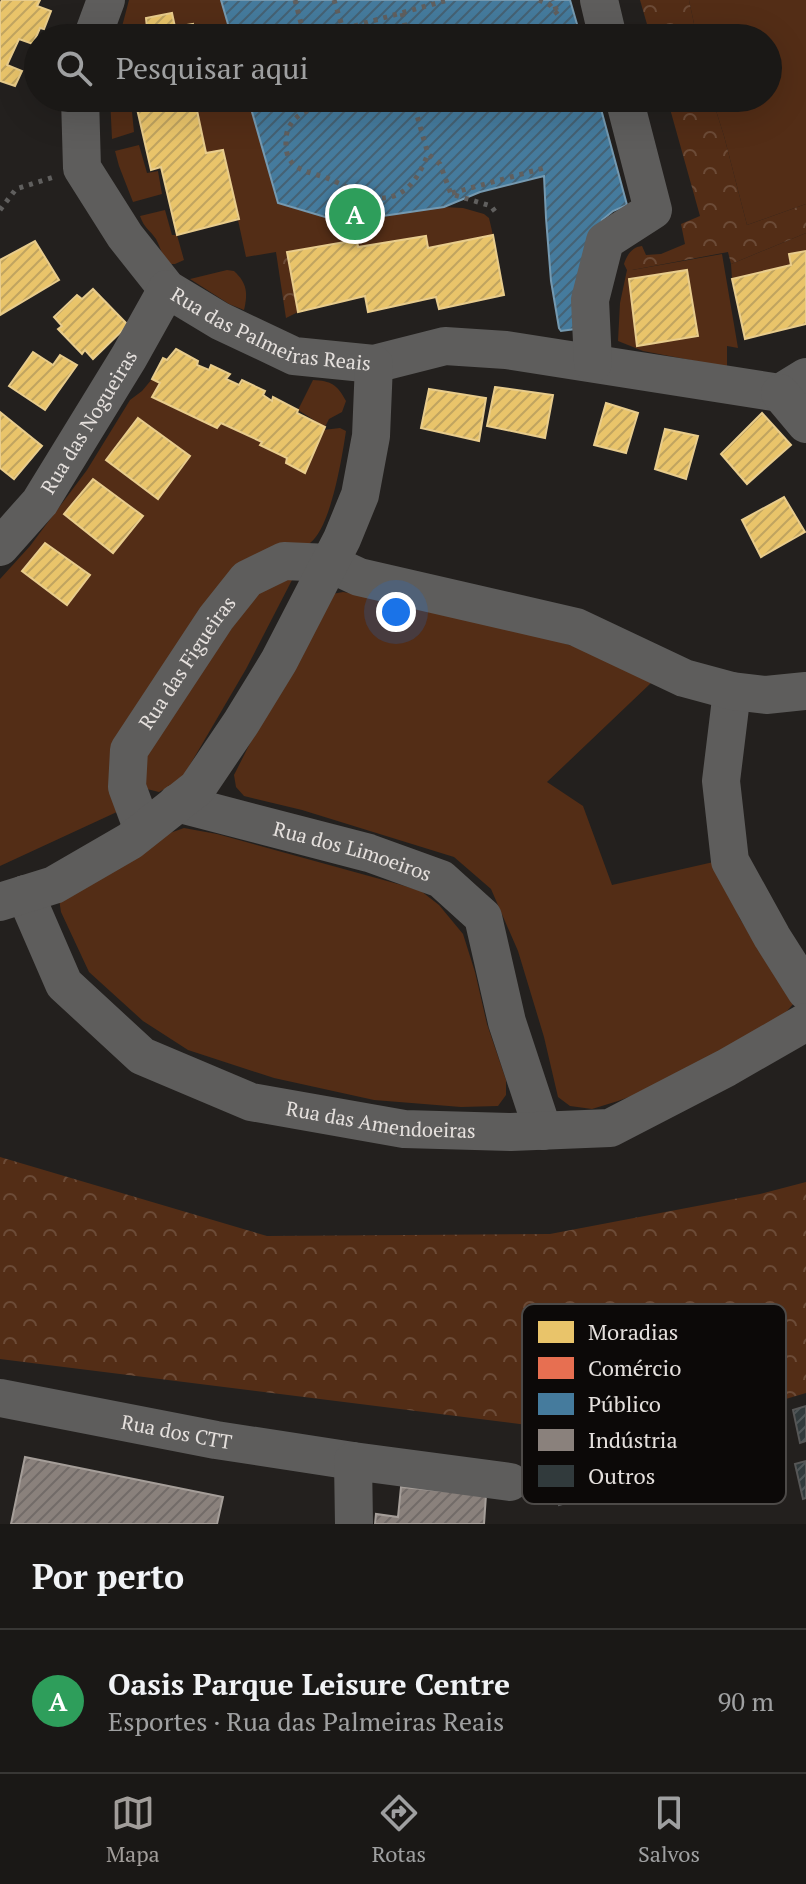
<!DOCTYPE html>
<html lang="pt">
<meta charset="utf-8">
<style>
body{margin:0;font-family:"PT Serif",serif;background:#23211f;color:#f1f3f6}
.you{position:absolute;left:396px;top:612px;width:28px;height:28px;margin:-20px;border:6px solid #fff;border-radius:50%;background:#1a73e8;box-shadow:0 0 0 12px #1a73e833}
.badge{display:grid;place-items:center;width:52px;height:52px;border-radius:50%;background:#a19d9a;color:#fff;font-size:26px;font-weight:700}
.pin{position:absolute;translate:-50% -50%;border:4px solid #fff;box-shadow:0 2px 8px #0006}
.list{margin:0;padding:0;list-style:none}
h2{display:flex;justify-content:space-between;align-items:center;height:104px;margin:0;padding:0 32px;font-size:34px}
h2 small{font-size:26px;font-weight:400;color:#9fa0a1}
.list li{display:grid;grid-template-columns:52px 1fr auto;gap:24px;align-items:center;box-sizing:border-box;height:144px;padding:0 32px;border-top:2px solid #383735}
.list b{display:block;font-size:30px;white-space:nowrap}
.list p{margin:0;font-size:26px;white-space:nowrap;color:#9fa0a1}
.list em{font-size:26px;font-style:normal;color:#9fa0a1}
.icon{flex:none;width:44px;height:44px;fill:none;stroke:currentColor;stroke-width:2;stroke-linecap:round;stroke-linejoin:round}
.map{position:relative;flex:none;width:806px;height:1524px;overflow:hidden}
.search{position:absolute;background:#1a1816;box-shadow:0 8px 32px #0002;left:24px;right:24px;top:24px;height:88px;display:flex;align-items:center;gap:20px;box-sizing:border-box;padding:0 28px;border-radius:44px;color:#9fa0a1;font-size:30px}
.sheet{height:248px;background:#1a1816}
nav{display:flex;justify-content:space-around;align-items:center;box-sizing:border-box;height:112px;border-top:2px solid #383735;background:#1a1816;font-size:22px;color:#9fa0a1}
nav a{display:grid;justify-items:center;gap:4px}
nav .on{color:#a19d9a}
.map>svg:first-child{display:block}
</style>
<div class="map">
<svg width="806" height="1524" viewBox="0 0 806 1524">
<defs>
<pattern id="forest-crowns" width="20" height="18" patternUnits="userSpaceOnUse" patternTransform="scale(2)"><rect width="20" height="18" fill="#532d16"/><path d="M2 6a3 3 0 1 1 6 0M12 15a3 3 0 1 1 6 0" fill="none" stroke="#6c4b37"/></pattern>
<pattern id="homes-hatch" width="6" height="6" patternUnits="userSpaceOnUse" patternTransform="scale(2)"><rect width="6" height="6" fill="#e9c46a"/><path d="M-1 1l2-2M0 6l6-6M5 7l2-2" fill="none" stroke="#c0a460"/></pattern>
<pattern id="shops-hatch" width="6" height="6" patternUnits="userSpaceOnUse" patternTransform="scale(2)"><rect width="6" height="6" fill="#e76f51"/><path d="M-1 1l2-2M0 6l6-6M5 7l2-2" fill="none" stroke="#b6624c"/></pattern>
<pattern id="public-hatch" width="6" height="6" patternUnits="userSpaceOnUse" patternTransform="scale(2)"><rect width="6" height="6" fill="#457b9d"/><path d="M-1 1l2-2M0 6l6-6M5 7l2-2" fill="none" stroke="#456274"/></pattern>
<pattern id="industry-hatch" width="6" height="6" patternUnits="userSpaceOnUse" patternTransform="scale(2)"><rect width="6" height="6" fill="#8a817c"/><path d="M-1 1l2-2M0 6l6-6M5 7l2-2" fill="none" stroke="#726b68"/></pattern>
<pattern id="building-hatch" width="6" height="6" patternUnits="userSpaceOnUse" patternTransform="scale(2)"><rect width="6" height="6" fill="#313a3c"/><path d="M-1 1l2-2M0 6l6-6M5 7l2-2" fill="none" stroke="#4f5658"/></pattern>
</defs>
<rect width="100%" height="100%" fill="#23201e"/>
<g fill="#532d16">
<polygon points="129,0 221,0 232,38 195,38 193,24 175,27 172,13 146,18 147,28 132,31 133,38 119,38"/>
<polygon points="689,0 806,0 806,204 747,225 724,136 712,98 768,98 768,38 697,38"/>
<polygon points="110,98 144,98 131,102 134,132 112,139"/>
<polygon points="200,98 248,98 278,203 342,222 443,207 463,208 484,214 489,218 493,235 428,248 426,236 358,247 357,240 287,252 276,252 246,257 223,151 206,153 195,101"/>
<polygon points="139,145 147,173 158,171 162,194 133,202 119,166 115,151"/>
<path d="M165 210 172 235H177L184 260 175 264H169C162 257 161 248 156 239 150 230 144 228 140 216Z"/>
<polygon points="806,233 806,251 789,254 791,265 732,279 731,264"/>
<polygon points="722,254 738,348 727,346 727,367 643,351 618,341 620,303 627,270 632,270"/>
<path d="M227 270 234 271C247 283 248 293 244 310L229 304 190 279Z"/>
<path d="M152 379 160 383 153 397 221 423 262 442 261 445 287 458 286 463 305 472 323 430 340 428 346 431C342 458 331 527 310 543 298 553 256 565 240 571L119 811 0 866V579L30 546 87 470 130 400 142 391Z"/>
<path d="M313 380C331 381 337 384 346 401L342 412 329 419 325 427 298 410Z"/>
<polygon points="269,576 292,580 246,669 184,775 170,786 159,792 147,789 142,772 145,749"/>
<polygon points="343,592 471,614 598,654 651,683 547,782 583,806 612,885 718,861 723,879 740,919 794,1003 782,1017 645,1091 618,1101 592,1109 570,1106 558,1097 544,1037 518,951 491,889 454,857 302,810 244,796 236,787 234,775 271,702 332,594"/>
<polygon points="184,828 217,834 398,884 421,891 439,905 463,934 475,972 487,1024 506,1080 506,1095 498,1106 461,1107 374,1100 274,1078 188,1050 143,1021 89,972 61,912 59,899 167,834"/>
</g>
<g fill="url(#forest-crowns)">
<polygon points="640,0 689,0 697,38 651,38"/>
<path d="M667 98H712L724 136 747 225 806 204V233L731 264 728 252 632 270H627L624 264C627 255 632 247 642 246L646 255 661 254 685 244 681 224 700 216Z"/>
<polygon points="276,252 287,252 298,312 286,318"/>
<polygon points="0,1157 267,1236 550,1234 760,1194 806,1182 806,1393 548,1469 543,1427 0,1359"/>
</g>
<g fill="url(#homes-hatch)" stroke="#e8cc8c" stroke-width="2">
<polygon points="2,0 40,0 37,6 51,11 44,29 40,28 33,44 19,39 7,65 22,71 15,86 0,81 0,4"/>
<polygon points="259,0 284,0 288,13 264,19"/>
<polygon points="172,13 175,27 193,24 195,38 133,38 132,31 147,28 146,18"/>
<polygon points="241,19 262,25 257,38 234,38"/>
<polygon points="144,98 200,98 195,101 206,153 223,150 239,219 177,235 161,167 151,170 135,100"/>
<polygon points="276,98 280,106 262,114 259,104"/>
<polygon points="493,235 504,295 439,309 436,297 368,312 365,296 298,312 287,252 357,240 358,247 426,236 428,248"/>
<polygon points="35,241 59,280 0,315 0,260"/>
<polygon points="806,251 806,324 745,339 732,279 791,265 789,254"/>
<polygon points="687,270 698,336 637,346 629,279"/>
<polygon points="93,289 128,325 93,359 85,350 82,354 58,329 62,326 54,317 77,295 82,299"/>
<polygon points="176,349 198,361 197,365 209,370 211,365 230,374 226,379 239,385 242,380 265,391 263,395 272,401 273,397 298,410 297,413 325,427 305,473 286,463 287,458 260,445 262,442 221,423 217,428 152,397 160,383 152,379 163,358 167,360"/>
<polygon points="33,352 53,365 60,355 77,365 45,410 9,386"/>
<polygon points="495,387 553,395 545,438 487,426"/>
<polygon points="429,389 486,398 479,441 421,428"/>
<polygon points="606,403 638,413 626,453 594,445"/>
<polygon points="0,412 42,446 14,479 0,468"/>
<polygon points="762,413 791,445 747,484 721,454"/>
<polygon points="138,418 190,456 158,499 106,460"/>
<polygon points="665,429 698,436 686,479 655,469"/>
<polygon points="93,479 143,516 113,553 64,514"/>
<polygon points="784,497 805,532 761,557 742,520"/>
<polygon points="45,543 90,575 67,605 22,571"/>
</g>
<polygon fill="url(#shops-hatch)" stroke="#e6917b" stroke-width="2" points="361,0 406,0 364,12"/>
<g fill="url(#public-hatch)" stroke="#7599b0" stroke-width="2">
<polygon points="221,0 570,0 581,38 232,38"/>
<polygon points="248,98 598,98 627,205 613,211 602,220 575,329 561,331 559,328 551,281 546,218 544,176 480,192 444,207 342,222 278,203"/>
</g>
<g fill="url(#industry-hatch)" stroke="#a59e99" stroke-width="2">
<polygon points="25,1457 223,1497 217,1524 11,1524"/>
<polygon points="401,1487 486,1495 484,1524 375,1524 376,1514 398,1517"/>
</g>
<g fill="url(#building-hatch)" stroke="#565656" stroke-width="2">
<polygon points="806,1406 806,1441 800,1443 793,1410"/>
<polygon points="589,1461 599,1494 559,1505 552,1472"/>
<polygon points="806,1461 806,1498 803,1499 795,1464"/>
</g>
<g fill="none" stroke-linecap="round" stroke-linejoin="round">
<g stroke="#605f5e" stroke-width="5" stroke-dasharray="4 6" stroke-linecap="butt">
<polyline points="295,0 302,27 318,36"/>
<polyline points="334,0 343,29"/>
<polyline points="539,0 550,5 558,15 553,0"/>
<polyline points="402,13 408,38"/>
<polyline points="317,38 318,36 448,0"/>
<path d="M366 98C360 100 354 102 348 103 332 107 315 105 301 114 292 120 286 129 286 140 284 175 313 170 336 182 346 186 354 192 364 195 400 206 416 184 428 154"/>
<polyline points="412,98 428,154 440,164 451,194 491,206 497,214"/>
<polyline points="452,193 544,168"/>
<polyline points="0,210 16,189 54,177"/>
</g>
<g stroke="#5e5d5c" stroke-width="38">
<polyline points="599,0 608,38"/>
<polyline points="92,38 106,0"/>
<path id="s1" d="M80 98 82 168 125 236 167 289 220 321 294 356 374 364 445 346 506 350 780 393 806 377"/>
<polyline points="593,363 590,300 605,241 653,210 624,98"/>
<polyline points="780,393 806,424"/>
<path id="s2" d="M0 547 40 502 129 357 167 289"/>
<polyline points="732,691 721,781 730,861 772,937 806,991"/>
<path id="s3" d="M177 803 369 853 441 879 483 917 507 1022 543 1131"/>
<path id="s4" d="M143 830 127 787 129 750 216 618 247 579 284 561 329 563 359 577 576 627 684 678 732 691 766 695 806 691"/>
<path id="s5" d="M25 894 64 984 142 1056 251 1102 404 1129 511 1132 610 1128 726 1068 806 1022"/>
<polyline points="0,902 54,885 130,841 197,788 241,723 279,661 342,539 360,495 371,436 374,364"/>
<path id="s6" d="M0 1398 216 1440 353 1461"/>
<polyline points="354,1524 353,1461 510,1482"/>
</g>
</g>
<g text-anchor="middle" stroke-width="8" stroke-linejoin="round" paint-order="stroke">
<g font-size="20" fill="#e5e0dd" stroke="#0c0908">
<text dy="7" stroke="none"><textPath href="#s1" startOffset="332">Rua das Palmeiras Reais</textPath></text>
<text dy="7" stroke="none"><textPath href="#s2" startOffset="154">Rua das Nogueiras</textPath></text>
<text dy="7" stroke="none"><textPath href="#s4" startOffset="188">Rua das Figueiras</textPath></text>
<text dy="7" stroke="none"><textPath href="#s3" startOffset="182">Rua dos Limoeiros</textPath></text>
<text dy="7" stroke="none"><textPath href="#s5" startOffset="454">Rua das Amendoeiras</textPath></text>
<text dy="7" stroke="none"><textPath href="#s6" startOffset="180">Rua dos CTT</textPath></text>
</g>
</g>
<rect x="522" y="1304" width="264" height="200" rx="12" fill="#0c0908" stroke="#4d4a48" stroke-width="2"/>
<rect x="538" y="1321" width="36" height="22" fill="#e9c46a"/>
<rect x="538" y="1357" width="36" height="22" fill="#e76f51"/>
<rect x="538" y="1393" width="36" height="22" fill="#457b9d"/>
<rect x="538" y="1429" width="36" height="22" fill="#8a817c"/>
<rect x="538" y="1465" width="36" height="22" fill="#313a3c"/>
<g font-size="22" fill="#e5e0dd">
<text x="588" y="1340">Moradias</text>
<text x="588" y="1376">Comércio</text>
<text x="588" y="1412">Público</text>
<text x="588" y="1448">Indústria</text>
<text x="588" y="1484">Outros</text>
</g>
</svg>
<div class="you"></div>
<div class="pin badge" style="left:355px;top:214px;background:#2e9e5b">A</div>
<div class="search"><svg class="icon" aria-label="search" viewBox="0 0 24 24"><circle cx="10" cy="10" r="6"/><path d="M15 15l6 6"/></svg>Pesquisar aqui</div>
</div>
<section class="sheet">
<h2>Por perto<small></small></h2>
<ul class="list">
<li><span class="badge" style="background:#2e9e5b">A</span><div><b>Oasis Parque Leisure Centre</b><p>Esportes · Rua das Palmeiras Reais</p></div><em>90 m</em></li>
</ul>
</section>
<nav>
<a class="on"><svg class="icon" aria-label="map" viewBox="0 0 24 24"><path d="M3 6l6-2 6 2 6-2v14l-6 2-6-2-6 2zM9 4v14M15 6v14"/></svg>Mapa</a>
<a><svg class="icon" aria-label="directions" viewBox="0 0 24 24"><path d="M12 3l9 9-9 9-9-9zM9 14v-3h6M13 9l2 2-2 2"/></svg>Rotas</a>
<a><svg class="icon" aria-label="saved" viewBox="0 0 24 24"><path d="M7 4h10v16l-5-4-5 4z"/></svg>Salvos</a>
</nav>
